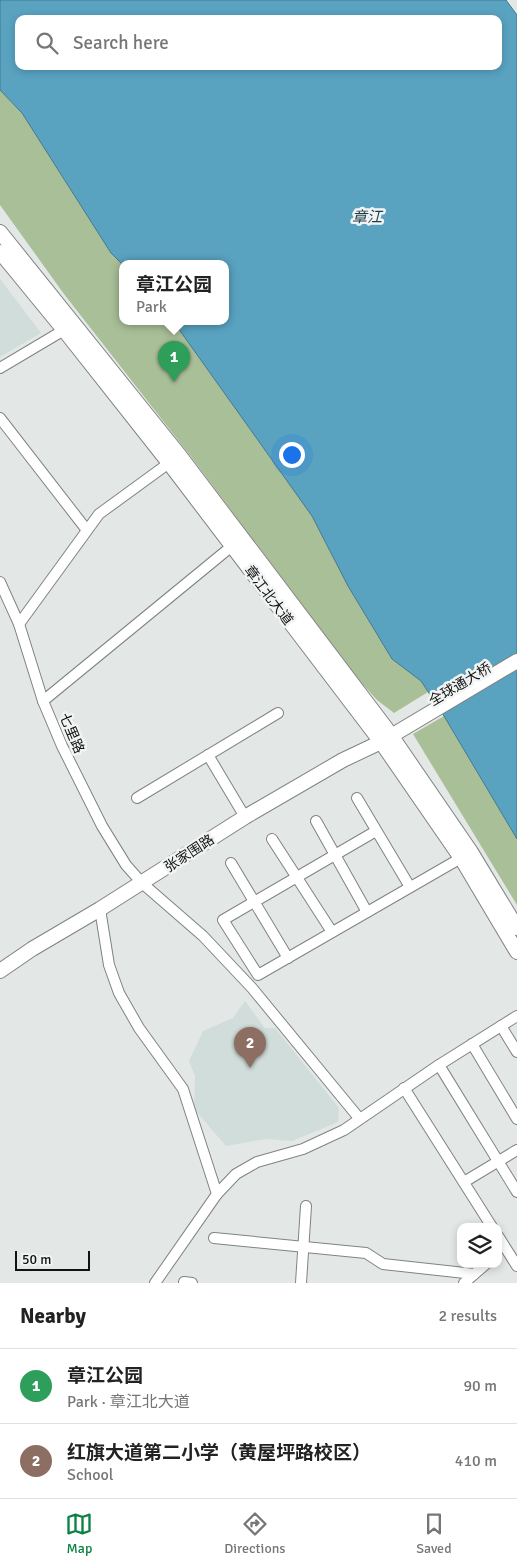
<!DOCTYPE html>
<meta charset="utf-8">
<style>
body{margin:0;font-family:Signika,"Noto Sans SC",sans-serif;background:#f6f6f6;color:#222}
.controls{position:absolute;right:15px;bottom:15px;display:grid;overflow:hidden;border-radius:10px;box-shadow:0 2px 8px #0003}
.controls button{width:45px;height:45px;display:grid;place-items:center;padding:0;border:0;border-bottom:1px solid #e0e0e0;background:#fff;color:#222;font:25px sans-serif}
.scale{position:absolute;left:15px;bottom:12px;width:75px;box-sizing:border-box;padding-left:5px;border:2px solid #121313;border-top:0;font-size:14px;line-height:18px;white-space:nowrap;color:#121313;-webkit-text-stroke:4px #f1f4f3;paint-order:stroke}
.you{position:absolute;left:291px;top:454px;width:18px;height:18px;margin:-12px;border:4px solid #fff;border-radius:50%;background:#1a73e8;box-shadow:0 0 0 8px #1a73e833}
.badge{display:grid;place-items:center;width:32px;height:32px;border-radius:50%;background:#0b8043;color:#fff;font-size:16px;font-weight:700}
.pin{position:absolute;translate:-50% -41px;filter:drop-shadow(0 1px 2px #0008)}
.pin::after{content:'';position:absolute;top:26px;width:18px;height:15px;background:inherit;clip-path:polygon(0 0,100% 0,50% 100%)}
.popup{position:absolute;left:119px;top:260px;width:110px;height:65px;box-sizing:border-box;display:grid;place-content:center;border-radius:10px;background:#fff;filter:drop-shadow(0 1px 4px #0005);font-size:16px;white-space:nowrap;color:#767676}
.popup b{font-size:19px;color:#222}
.popup::after{content:'';position:absolute;left:50%;top:100%;margin-left:-10px;border:10px solid transparent;border-top-color:#fff}
.list{margin:0;padding:0;list-style:none}
h2{display:flex;justify-content:space-between;align-items:center;height:65px;margin:0;padding:0 20px;font-size:21px}
h2 small{font-size:16px;font-weight:400;color:#767676}
.list li{display:grid;grid-template-columns:32px 1fr auto;gap:15px;align-items:center;box-sizing:border-box;height:75px;padding:0 20px;border-top:1px solid #e0e0e0}
.list b{display:block;font-size:19px;white-space:nowrap}
.list p{margin:0;font-size:16px;white-space:nowrap;color:#767676}
.list em{font-size:16px;font-style:normal;color:#767676}
.icon{flex:none;width:28px;height:28px;fill:none;stroke:currentColor;stroke-width:2;stroke-linecap:round;stroke-linejoin:round}
.map{position:relative;flex:none;width:517px;height:1283px;overflow:hidden}
.search{position:absolute;background:#fff;box-shadow:0 2px 8px #0003;left:15px;right:15px;top:15px;height:55px;display:flex;align-items:center;gap:12px;box-sizing:border-box;padding:0 18px;border-radius:10px;color:#767676;font-size:19px}
.sheet{height:215px;background:#fff}
nav{display:flex;justify-content:space-around;align-items:center;box-sizing:border-box;height:70px;border-top:1px solid #e0e0e0;background:#fff;font-size:14px;color:#767676}
nav a{display:grid;justify-items:center;gap:2px}
nav .on{color:#0b8043}
.map>svg:first-child{display:block}
</style>
<div class="map">
<svg width="517" height="1283" viewBox="0 0 517 1283">
<rect width="100%" height="100%" fill="#e3e7e6"/>
<g fill="#d1ddda">
<polygon points="0,279 41,333 0,357"/>
<polygon points="245,1001 265,1028 275,1028 339,1108 338,1122 292,1141 266,1139 226,1146 194,1109 195,1076 189,1061 203,1031 233,1018"/>
</g>
<g fill="#a9bf98">
<polygon points="0,90 22,113 111,253 123,265 123,321 173,321 312,516 348,586 392,659 421,681 428,692 394,713 377,700 357,678 192,458 64,294 0,205"/>
<polygon points="444,716 517,839 517,905 413,734"/>
</g>
<path fill="#59a3c1" stroke="#44788d" fill-rule="evenodd" d="M0 0H506L517 15V839L444 716 421 681 392 659 348 586 312 516 173 321H225V263H123V265L111 253 22 113 0 90ZM19 19H498V66H19Z"/>
<g fill="none" stroke-linecap="round" stroke-linejoin="round">
<g stroke="#808382" stroke-width="12">
<g id="minor">
<polyline points="0,368 64,330"/>
<polyline points="0,418 86,529"/>
<polyline points="0,582 19,624 43,701 62,746 102,826 126,865 142,883 203,936 252,988 359,1118"/>
<polyline points="19,624 99,514 169,463"/>
<polyline points="43,701 232,546"/>
<polyline points="208,755 245,817"/>
<polyline points="137,798 278,713"/>
<polyline points="357,798 410,887"/>
<polyline points="316,821 367,912"/>
<polyline points="376,831 223,920 258,975 461,858"/>
<polyline points="272,839 332,932"/>
<polyline points="231,863 288,958"/>
<polyline points="100,909 109,965 119,993 139,1028 183,1089 217,1194 155,1283"/>
<polyline points="501,1026 517,1052"/>
<polyline points="472,1044 517,1119"/>
<polyline points="439,1065 517,1192"/>
<polyline points="404,1088 492,1227"/>
<polyline points="464,1182 517,1150"/>
<polyline points="217,1194 236,1174 257,1162 303,1149 344,1130 439,1065 517,1016"/>
<polyline points="498,1236 517,1266"/>
<polyline points="214,1238 366,1253 383,1264 474,1274"/>
<polyline points="184,1282 192,1283"/>
<polyline points="301,1283 306,1206"/>
<polyline points="464,1283 486,1264"/>
</g>
</g>
<g stroke="#808382" stroke-width="16">
<g id="major">
<polyline points="0,232 180,456 386,728 471,852 517,928"/>
<polyline points="0,252 64,330 169,463 381,742 461,858 517,952"/>
<polyline points="0,971 32,949 100,909 245,817 343,760 381,742 517,661"/>
</g>
</g>
<use href="#minor" stroke="#fff" stroke-width="10"/>
<use href="#major" stroke="#fff" stroke-width="14"/>
</g>
<g text-anchor="middle" stroke-width="5" stroke-linejoin="round" paint-order="stroke">
<g font-size="14" fill="#121313" stroke="#f1f4f3">
<text transform="translate(269 595) rotate(53)" y="5">章江北大道</text>
<text transform="translate(460 684) rotate(-31)" y="5">全球通大桥</text>
<text transform="translate(72 733) rotate(67)" y="5">七里路</text>
<text transform="translate(189 853) rotate(-33)" y="5">张家围路</text>
</g>
<g font-size="15" font-style="italic" fill="#1b3d4b" stroke="#f1f4f3">
<text x="367" y="222">章江</text>
</g>
</g>
</svg>
<div class="controls">
<button><svg class="icon" aria-label="layers" viewBox="0 0 24 24"><path d="M12 4l9 5-9 5-9-5zM3 14l9 5 9-5"/></svg></button>
</div>
<div class="scale">50 m</div>
<div class="you"></div>
<div class="pin badge" style="left:174px;top:382px;background:#2e9e5b">1</div>
<div class="popup"><b>章江公园</b>Park</div>
<div class="pin badge" style="left:250px;top:1068px;background:#8d6e63">2</div>
<div class="search"><svg class="icon" aria-label="search" viewBox="0 0 24 24"><circle cx="10" cy="10" r="6"/><path d="M15 15l6 6"/></svg>Search here</div>
</div>
<section class="sheet">
<h2>Nearby<small>2 results</small></h2>
<ul class="list">
<li><span class="badge" style="background:#2e9e5b">1</span><div><b>章江公园</b><p>Park · 章江北大道</p></div><em>90 m</em></li>
<li><span class="badge" style="background:#8d6e63">2</span><div><b>红旗大道第二小学（黄屋坪路校区）</b><p>School</p></div><em>410 m</em></li>
</ul>
</section>
<nav>
<a class="on"><svg class="icon" aria-label="map" viewBox="0 0 24 24"><path d="M3 6l6-2 6 2 6-2v14l-6 2-6-2-6 2zM9 4v14M15 6v14"/></svg>Map</a>
<a><svg class="icon" aria-label="directions" viewBox="0 0 24 24"><path d="M12 3l9 9-9 9-9-9zM9 14v-3h6M13 9l2 2-2 2"/></svg>Directions</a>
<a><svg class="icon" aria-label="saved" viewBox="0 0 24 24"><path d="M7 4h10v16l-5-4-5 4z"/></svg>Saved</a>
</nav>
